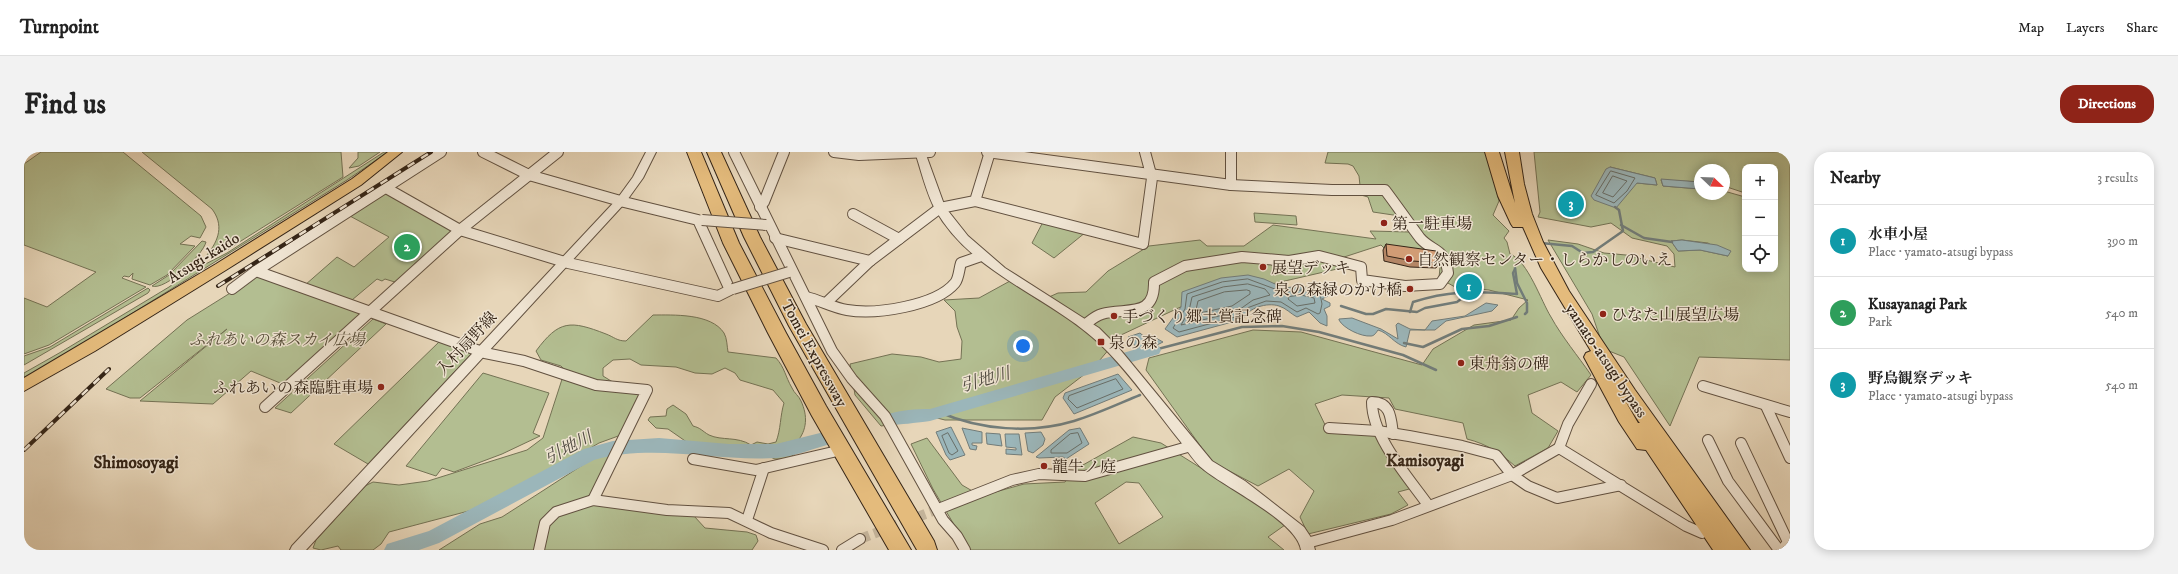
<!DOCTYPE html>
<meta charset="utf-8">
<style>
body{margin:0;font-family:"IM FELL DW Pica","Noto Serif JP",serif;background:#f2f2f2;color:#222}
.controls{position:absolute;right:12px;top:12px;display:grid;overflow:hidden;border-radius:8px;box-shadow:0 2px 10px #0003}
.controls button{width:36px;height:36px;display:grid;place-items:center;padding:0;border:0;border-bottom:1px solid #e0e0e0;background:#fff;color:#222;font:20px sans-serif}
.compass{position:absolute;left:1670px;top:12px;width:36px;height:36px;border-radius:50%;background:#fff;box-shadow:0 2px 10px #0003;rotate:113deg}
.you{position:absolute;left:999px;top:194px;width:14px;height:14px;margin:-10px;border:3px solid #fff;border-radius:50%;background:#1a73e8;box-shadow:0 0 0 6px #1a73e833}
.badge{display:grid;place-items:center;width:26px;height:26px;border-radius:50%;background:#8f2418;color:#fff;font-size:13px;font-weight:700}
.pin{position:absolute;translate:-50% -50%;border:2px solid #fff;box-shadow:0 1px 4px #0006}
.list{margin:0;padding:0;list-style:none}
h2{display:flex;justify-content:space-between;align-items:center;height:52px;margin:0;padding:0 16px;font-size:17px}
h2 small{font-size:13px;font-weight:400;color:#767676}
.list li{display:grid;grid-template-columns:26px 1fr auto;gap:12px;align-items:center;box-sizing:border-box;height:72px;padding:0 16px;border-top:1px solid #e0e0e0}
.list b{display:block;font-size:15px;white-space:nowrap}
.list p{margin:0;font-size:13px;white-space:nowrap;color:#767676}
.list em{font-size:13px;font-style:normal;color:#767676}
.icon{flex:none;width:22px;height:22px;fill:none;stroke:currentColor;stroke-width:2;stroke-linecap:round;stroke-linejoin:round}
.map{position:relative;flex:none;width:1766px;height:398px;overflow:hidden;border-radius:16px}
header{display:flex;align-items:center;gap:24px;box-sizing:border-box;height:56px;padding:0 20px;background:#fff;border-bottom:1px solid #e0e0e0}
header strong{font-size:19px}
nav{display:flex;gap:22px;margin-inline-start:auto;font-size:14px}
.intro{display:flex;align-items:center;justify-content:space-between;box-sizing:border-box;height:96px;padding:0 24px}
h1{margin:0;font-size:28px}
.button{padding:10px 18px;border-radius:16px;background:#8f2418;color:#fff;font-size:14px;font-weight:700}
main{display:flex;gap:24px;padding:0 24px}
aside{flex:1;background:#fff;border-radius:16px;box-shadow:0 2px 10px #0003}
.map>svg:first-child{display:block}
</style>
<header>
<strong>Turnpoint</strong>
<nav><a>Map</a><a>Layers</a><a>Share</a></nav>
</header>
<div class="intro"><h1>Find us</h1><a class="button">Directions</a></div>
<main>
<div class="map">
<svg width="1766" height="398" viewBox="0 0 1766 398">
<rect width="100%" height="100%" fill="#e7d6b9"/>
<filter id="stains"><feTurbulence type="fractalNoise" baseFrequency=".005" numOctaves="4"/><feColorMatrix values="0 0 0 0 .2 0 0 0 0 .09 0 0 0 0 .02 0 0 0 .5 -.17"/></filter>
<radialGradient id="worn" r=".72"><stop offset=".6" stop-color="#630" stop-opacity="0"/><stop offset="1" stop-color="#630" stop-opacity=".3"/></radialGradient>
<g fill="#b3be91" stroke="#747254" fill-rule="evenodd">
<polygon points="17,0 99,0 177,64 182,75 176,86 167,84 156,92 171,94 143,123 126,133 108,127 109,121 105,125 100,124 98,126 122,135 25,193 0,202 0,146 23,155 72,120 0,93 0,12"/>
<path d="M118 0H317L319 25 201 99C195 102 190 107 183 103 195 88 200 73 188 57Z"/>
<polygon points="334,0 356,0 335,14 325,16 334,6"/>
<polygon points="360,0 364,0 323,28 49,198 0,226 0,221 37,200 145,135 166,120 203,101"/>
<path d="M1304 0H1463L1475 49 1469 63 1485 79 1480 86 1483 90 1486 102C1504 109 1517 149 1527 165 1538 185 1554 204 1567 223L1553 240 1537 230 1504 243 1508 261 1534 279 1524 296 1491 314C1476 301 1463 292 1443 287L1439 271 1371 257 1365 246 1318 243 1291 252 1304 279 1350 281 1389 336 1374 340 1384 353 1367 362 1284 382 1276 365 1290 339 1265 317 1234 334 1190 311 1180 299 1122 218 1125 206 1229 178 1277 180 1398 213 1409 197 1450 173 1487 168 1495 156 1504 148 1465 138 1431 135 1415 126 1416 115 1412 103 1360 96 1357 93 1311 108 1313 117 1165 151 1097 183 1070 215 1031 245 1018 268H921L913 266 857 274 831 243 826 212 868 202 897 205 915 210 937 207 938 189 933 175 931 159 920 148 955 146 986 129 1016 149 1034 141 1062 140 1084 119 1125 94 1176 88 1183 94H1220L1249 73 1352 87 1346 79 1386 80 1376 64 1349 60 1344 45 1337 43 1335 24 1329 14 1324 12 1301 11Z"/>
<path d="M1510 0H1766V208L1675 205 1646 274 1600 205 1580 197 1568 162 1524 88 1554 92 1580 101 1602 103 1651 115 1650 102 1643 94 1608 86 1587 71 1567 75 1514 65 1516 60ZM1586 15 1631 26 1633 33 1613 31ZM1721 15H1751V117H1721V45L1700 39V42H1676V37L1639 34 1637 28 1676 30V18H1700V34L1721 41ZM1658 88 1684 91 1704 104 1676 98 1654 99 1647 89Z"/>
<polygon points="361,39 432,78 374,131 361,127 358,129 353,127 328,148 281,133 313,105 330,115 365,85 324,63"/>
<polygon points="1230,61 1272,64 1273,73 1231,70"/>
<polygon points="1020,68 1062,80 1030,106 1008,91"/>
<path d="M178 89 182 90C179 103 141 139 128 134L145 123Z"/>
<polygon points="235,123 338,159 338,164 261,233 227,219 189,252 116,249 203,177 116,246 106,246 82,237 163,168"/>
<polygon points="124,136 126,138 124,141 0,213 0,204 26,195"/>
<path d="M629 163C649 163 687 161 700 181 703 186 703 194 704 200L752 206C761 216 761 224 768 236 770 241 775 244 777 249 784 264 783 278 773 290V300L764 307H751L727 297 701 296 689 292 667 293 644 277 632 276 624 268 626 265 642 264 643 257 649 253 662 262 669 274C677 276 678 279 685 283 698 289 713 284 727 293L733 290 744 292 752 290C757 277 756 264 760 251L749 238 716 228 711 221 701 216 688 222 671 221 652 215 617 213 606 207 589 208 579 216V224L600 237 612 240 616 245 597 283 575 291 498 336 456 356 365 380 357 392 349 398H317L314 394 297 398 289 396 292 388 341 334 349 330 375 333 404 329 503 298 519 286 541 218 537 214 517 208 512 199C535 168 546 168 582 182 590 185 593 189 602 189Z"/>
<polygon points="349,167 362,172 267,261 251,256"/>
<polygon points="416,189 449,200 344,312 310,292"/>
<polygon points="459,221 525,241 509,281 516,284 478,302 430,320 418,316 412,324 382,314"/>
<path d="M1109 285 1137 291 1212 338 1221 340 1261 373 1244 385 1260 398H945L909 337 887 292 903 286 938 333 957 344 1000 332 1041 330 1050 318ZM1102 330 1115 331 1139 365 1095 392 1071 351Z"/>
<polygon points="589,299 572,338 561,347 670,364 681,376 723,380 732,383 734,389 728,398 415,398 456,372 478,365 503,349 571,305"/>
</g>
<g fill="#9bb6ba" stroke="#727c79">
<polygon points="1586,15 1631,26 1633,33 1613,31 1592,56 1570,48 1567,44 1582,17"/>
<polygon points="1637,27 1676,30 1676,37 1639,34"/>
<polygon points="1658,88 1693,93 1707,99 1704,104 1676,98 1654,99 1647,89"/>
<path d="M1224 123 1240 127 1260 136 1277 134 1301 140 1304 144 1298 147 1306 151V154L1300 157 1303 164V174L1296 171 1285 160 1273 165C1267 162 1262 156 1255 154 1243 150 1224 156 1219 167L1153 185 1141 177 1157 155 1158 140 1197 126Z"/>
<path d="M1462 151 1474 153 1468 159 1422 169 1411 178H1386L1382 195C1370 192 1365 181 1354 178 1352 181 1350 184 1347 184 1337 185 1319 176 1315 168V167L1328 166 1357 177 1374 187 1372 173 1374 171 1386 177 1401 178 1408 169 1441 164Z"/>
<polygon points="1116,181 1123,187 1130,185 1139,190 1117,201 1104,185"/>
<polygon points="1094,222 1108,238 1050,262 1039,246 1041,241"/>
<polygon points="927,275 941,303 926,308 922,303 912,280"/>
<polygon points="938,276 958,280 958,291 948,291 948,293 953,294 952,298 946,297"/>
<polygon points="1056,276 1065,292 1042,307 1039,305 1015,306 1012,305 1045,278"/>
<polygon points="1017,280 1021,287 1019,293 1009,301 1004,299 1001,281"/>
<polygon points="962,281 976,282 978,294 963,292"/>
<polygon points="981,282 995,282 998,303 982,302 982,297 992,298 992,296 982,295"/>
</g>
<g fill="none" stroke-linecap="round" stroke-linejoin="round">
<g stroke="#686e68" stroke-width="1">
<polygon points="1587,19 1611,26 1603,39 1590,51 1572,43"/>
<polygon points="1589,24 1603,29 1589,45 1579,41"/>
<polygon points="1224,127 1259,140 1277,138 1296,142 1298,152 1296,161 1294,162 1282,156 1273,160 1257,150 1242,149 1223,156 1215,164 1155,180 1149,176 1161,157 1163,142 1198,130"/>
<polygon points="1224,132 1241,137 1246,143 1229,148 1212,160 1157,173 1165,159 1168,145 1199,135"/>
<polygon points="1223,138 1226,139 1226,142 1208,154 1171,162 1174,149 1200,140"/>
<polygon points="1277,143 1290,146 1291,151 1273,154 1264,147 1265,145"/>
<polygon points="1092,227 1099,237 1053,256 1044,247 1045,244"/>
<polygon points="924,281 934,299 928,303 925,301 918,284"/>
<polygon points="1054,281 1058,291 1043,301 1027,301 1027,298 1046,282"/>
</g>
<g stroke="#727c79" stroke-width="2.5">
<polyline points="1597,73 1620,86 1648,90"/>
<polyline points="1517,91 1548,94 1559,101 1569,100 1599,79 1595,58 1591,55"/>
<polyline points="1491,116 1493,131 1503,151 1503,160 1501,162"/>
<polyline points="1317,154 1342,162 1349,162 1362,157 1393,160 1401,156 1433,150 1437,147 1438,140"/>
<path d="M1386 160 1389 150C1429 137 1452 140 1493 142L1489 121 1491 117"/>
<polyline points="1380,191 1399,195 1438,177 1465,174 1493,165"/>
<polyline points="1127,192 1130,198 1218,175 1258,174 1295,180 1379,203 1412,218"/>
<path d="M915 260C956 278 1007 282 1050 269 1073 262 1094 252 1116 243"/>
</g>
<g fill="#9bb6ba" fill-rule="evenodd">
<path d="M1130 192 1135 194 1137 198 1135 202 906 269C896 270 872 274 864 272L862 267 864 262C878 258 891 257 906 257Z"/>
<path d="M800 280 806 282 808 287 806 292C789 297 771 304 753 306 691 310 631 291 570 308L415 391 395 398H360L363 392 405 379 560 297 589 289 635 286 705 292H752Z"/>
</g>
<polyline stroke="#c3b399" stroke-width="10" stroke-dasharray="10 5" stroke-linecap="butt" points="836,387 917,356"/>
<g stroke="#625140" stroke-width="12">
<g id="minor">
<polyline points="417,0 232,119 461,201 500,209 572,233 623,238 569,348"/>
<polyline points="710,0 808,199 828,227 861,264 919,368 933,384 941,398"/>
<polyline points="810,0 835,3 906,0"/>
<path d="M963 0 1207 33 1308 38H1361C1373 54 1384 70 1396 86 1408 100 1421 95 1424 121L1416 132 1381 134 1338 128 1337 115 1295 104 1265 109 1218 105 1161 114 1130 130C1131 167 1102 155 1078 162 1071 164 1067 168 1062 172"/>
<polyline points="1207,0 1207,33"/>
<polyline points="362,36 436,78 544,111 694,144 706,138 674,68 600,50 505,23 459,0"/>
<polyline points="951,49 1119,92 1128,26 1121,0"/>
<polyline points="736,55 740,50 760,0"/>
<polyline points="829,62 875,87"/>
<polyline points="751,86 846,109"/>
<polyline points="208,137 232,119"/>
<path d="M782 145C796 148 809 156 823 158 851 163 912 154 931 131 935 126 935 117 937 111L957 104"/>
<polyline points="802,151 846,109 916,56 951,49 966,0"/>
<polyline points="1679,234 1766,260"/>
<polyline points="1742,254 1766,306"/>
<polyline points="241,255 436,78 534,0"/>
<polyline points="1305,276 1354,279 1385,284 1438,294 1472,303 1488,323 1504,334 1533,346 1597,333"/>
<path d="M1369 282C1367 267 1367 250 1348 250 1348 285 1384 325 1404 353"/>
<polyline points="1684,288 1704,329 1755,398"/>
<polyline points="1717,291 1764,390 1758,398"/>
<polyline points="1535,296 1544,272 1567,232"/>
<polyline points="669,307 732,318 809,300"/>
<polyline points="917,356 988,328 1015,322 1061,324 1167,294"/>
<polyline points="723,368 740,316"/>
<polyline points="1283,391 1368,368 1488,323 1535,296 1662,374 1678,381"/>
<polyline points="515,398 521,371 532,360 569,348 643,358 705,361 747,381 799,398"/>
<polyline points="818,398 836,387"/>
</g>
</g>
<g stroke="#625140" stroke-width="2">
<g id="tertiary">
<polygon points="622,0 632,0 619,26 601,51 282,398 266,398 268,394 593,47 609,25"/>
<path d="M891 0H901L921 55 944 84 981 116 1075 176 1094 195 1188 309 1221 329 1280 375 1288 387 1291 398H1277C1273 369 1200 335 1179 317 1170 310 1163 298 1156 289 1132 259 1110 227 1084 200 1033 146 949 125 911 57 902 40 897 18 891 0Z"/>
</g>
</g>
<g stroke="#352517" stroke-width="2">
<polygon id="primary" points="364,0 378,0 337,33 202,118 71,199 0,239 0,226 192,112 328,27"/>
</g>
<g stroke="#352517" stroke-width="2">
<path id="trunk" d="M1461 0H1475L1491 51 1481 0H1495L1500 32 1508 62 1519 90 1545 139 1611 238 1726 398H1689L1622 298 1613 297 1595 270 1560 205 1562 201 1567 199 1517 116 1499 75H1489L1487 72 1474 44ZM1600 247 1615 270 1616 271H1614Z"/>
</g>
<g stroke="#352517" stroke-width="2">
<g id="motorway">
<polygon points="663,0 677,0 715,91 762,181 802,254 887,398 865,398 788,264 744,181 699,91"/>
<polygon points="683,0 697,0 736,85 782,172 910,389 913,398 893,398 765,174 720,85"/>
</g>
</g>
<use href="#minor" stroke="#efe4d2" stroke-width="10"/>
<use href="#tertiary" fill="#efe4d2" fill-rule="evenodd"/>
<use href="#primary" fill="#e4bb7c" fill-rule="evenodd"/>
<use href="#trunk" fill="#e4bb7c" fill-rule="evenodd"/>
<use href="#motorway" fill="#e4bb7c" fill-rule="evenodd"/>
<g stroke="#352517" stroke-width="4">
<g id="rail">
<polyline points="194,134 407,0"/>
<polyline points="0,298 85,217"/>
</g>
</g>
<use href="#rail" stroke="#efe4d2" stroke-width="2.5" stroke-dasharray="8" stroke-linecap="butt"/>
<g stroke="#625140" stroke-width="12" stroke-linecap="butt">
<g id="minor-bridge">
<polyline points="678,68 742,73"/>
<polyline points="709,137 765,120"/>
</g>
</g>
<use href="#minor-bridge" stroke="#efe4d2" stroke-width="10"/>
</g>
<polygon fill="#b48665" stroke="#352517" points="1362,92 1415,111 1412,116 1386,115 1360,109 1359,98"/>
<polygon fill="#d19c75" stroke="#352517" points="1362,92 1412,99 1415,111 1389,109 1363,104"/>
<g fill="#8f2418" stroke="#efe4d2" stroke-width="1.5">
<circle cx="1360" cy="71" r="4"/>
<circle cx="1385" cy="107" r="4"/>
<circle cx="1239" cy="115" r="4"/>
<circle cx="1386" cy="137" r="4"/>
<circle cx="1579" cy="162" r="4"/>
<circle cx="1090" cy="164" r="4"/>
<rect x="1073" y="186" width="8" height="8" rx="2"/>
<circle cx="1437" cy="211" r="4"/>
<circle cx="357" cy="235" r="4"/>
<circle cx="1020" cy="314" r="4"/>
</g>
<g text-anchor="middle" stroke-width="3" stroke-linejoin="round" paint-order="stroke">
<g font-size="16" fill="#352517" stroke="#efe4d2" text-anchor="start">
<text x="1368" y="77">第一駐車場</text>
<text x="1393" y="113">自然観察センター・しらかしのいえ</text>
<text x="1247" y="121">展望デッキ</text>
<text x="1378" y="143" text-anchor="end">泉の森緑のかけ橋</text>
<text x="1587" y="168">ひなた山展望広場</text>
<text x="1098" y="170">手づくり郷土賞記念碑</text>
<text x="1085" y="196">泉の森</text>
<text x="1445" y="217">東舟翁の碑</text>
<text x="349" y="241" text-anchor="end">ふれあいの森臨駐車場</text>
<text x="1028" y="320">龍牛ノ庭</text>
</g>
<g font-size="16" fill="#352517" stroke="#efe4d2">
<text transform="translate(179 105) rotate(-32)" y="6">Atsugi-kaido</text>
<text transform="translate(442 191) rotate(-47)" y="6">入村扇野線</text>
<text transform="translate(791 201) rotate(61)" y="6">Tomei Expressway</text>
<text transform="translate(1583 208) rotate(56)" y="6">yamato-atsugi bypass</text>
</g>
<g font-size="16" font-style="italic" fill="#544b36" stroke="#efe4d2">
<text x="253" y="193">ふれあいの森スカイ広場</text>
</g>
<g font-size="17" font-style="italic" fill="#4e4940" stroke="#efe4d2">
<text transform="translate(961 227) rotate(-16)" y="6">引地川</text>
<text transform="translate(544 295) rotate(-27)" y="6">引地川</text>
</g>
<g font-size="17" font-weight="bold" fill="#352517" stroke="#efe4d2">
<text x="1401" y="314">Kamisoyagi</text>
<text x="112" y="316">Shimosoyagi</text>
</g>
</g>
<rect width="100%" height="100%" filter="url(#stains)"/>
<rect width="100%" height="100%" fill="url(#worn)"/>
</svg>
<div class="controls">
<button>+</button>
<button>−</button>
<button><svg class="icon" aria-label="locate" viewBox="0 0 24 24"><circle cx="12" cy="12" r="6"/><path d="M12 2v4M12 18v4M2 12h4M18 12h4"/></svg></button>
</div>
<svg class="compass" viewBox="-18 -18 36 36"><path d="M0-13l5 13h-10z" fill="#e53935"/><path d="M0 13l5-13h-10z" fill="#767676"/></svg>
<div class="you"></div>
<div class="pin badge" style="left:1445px;top:135px;background:#0f9aa8">1</div>
<div class="pin badge" style="left:383px;top:95px;background:#2e9e5b">2</div>
<div class="pin badge" style="left:1547px;top:52px;background:#0f9aa8">3</div>
</div>
<aside>
<h2>Nearby<small>3 results</small></h2>
<ul class="list">
<li><span class="badge" style="background:#0f9aa8">1</span><div><b>水車小屋</b><p>Place · yamato-atsugi bypass</p></div><em>390 m</em></li>
<li><span class="badge" style="background:#2e9e5b">2</span><div><b>Kusayanagi Park</b><p>Park</p></div><em>540 m</em></li>
<li><span class="badge" style="background:#0f9aa8">3</span><div><b>野鳥観察デッキ</b><p>Place · yamato-atsugi bypass</p></div><em>540 m</em></li>
</ul>
</aside>
</main>
